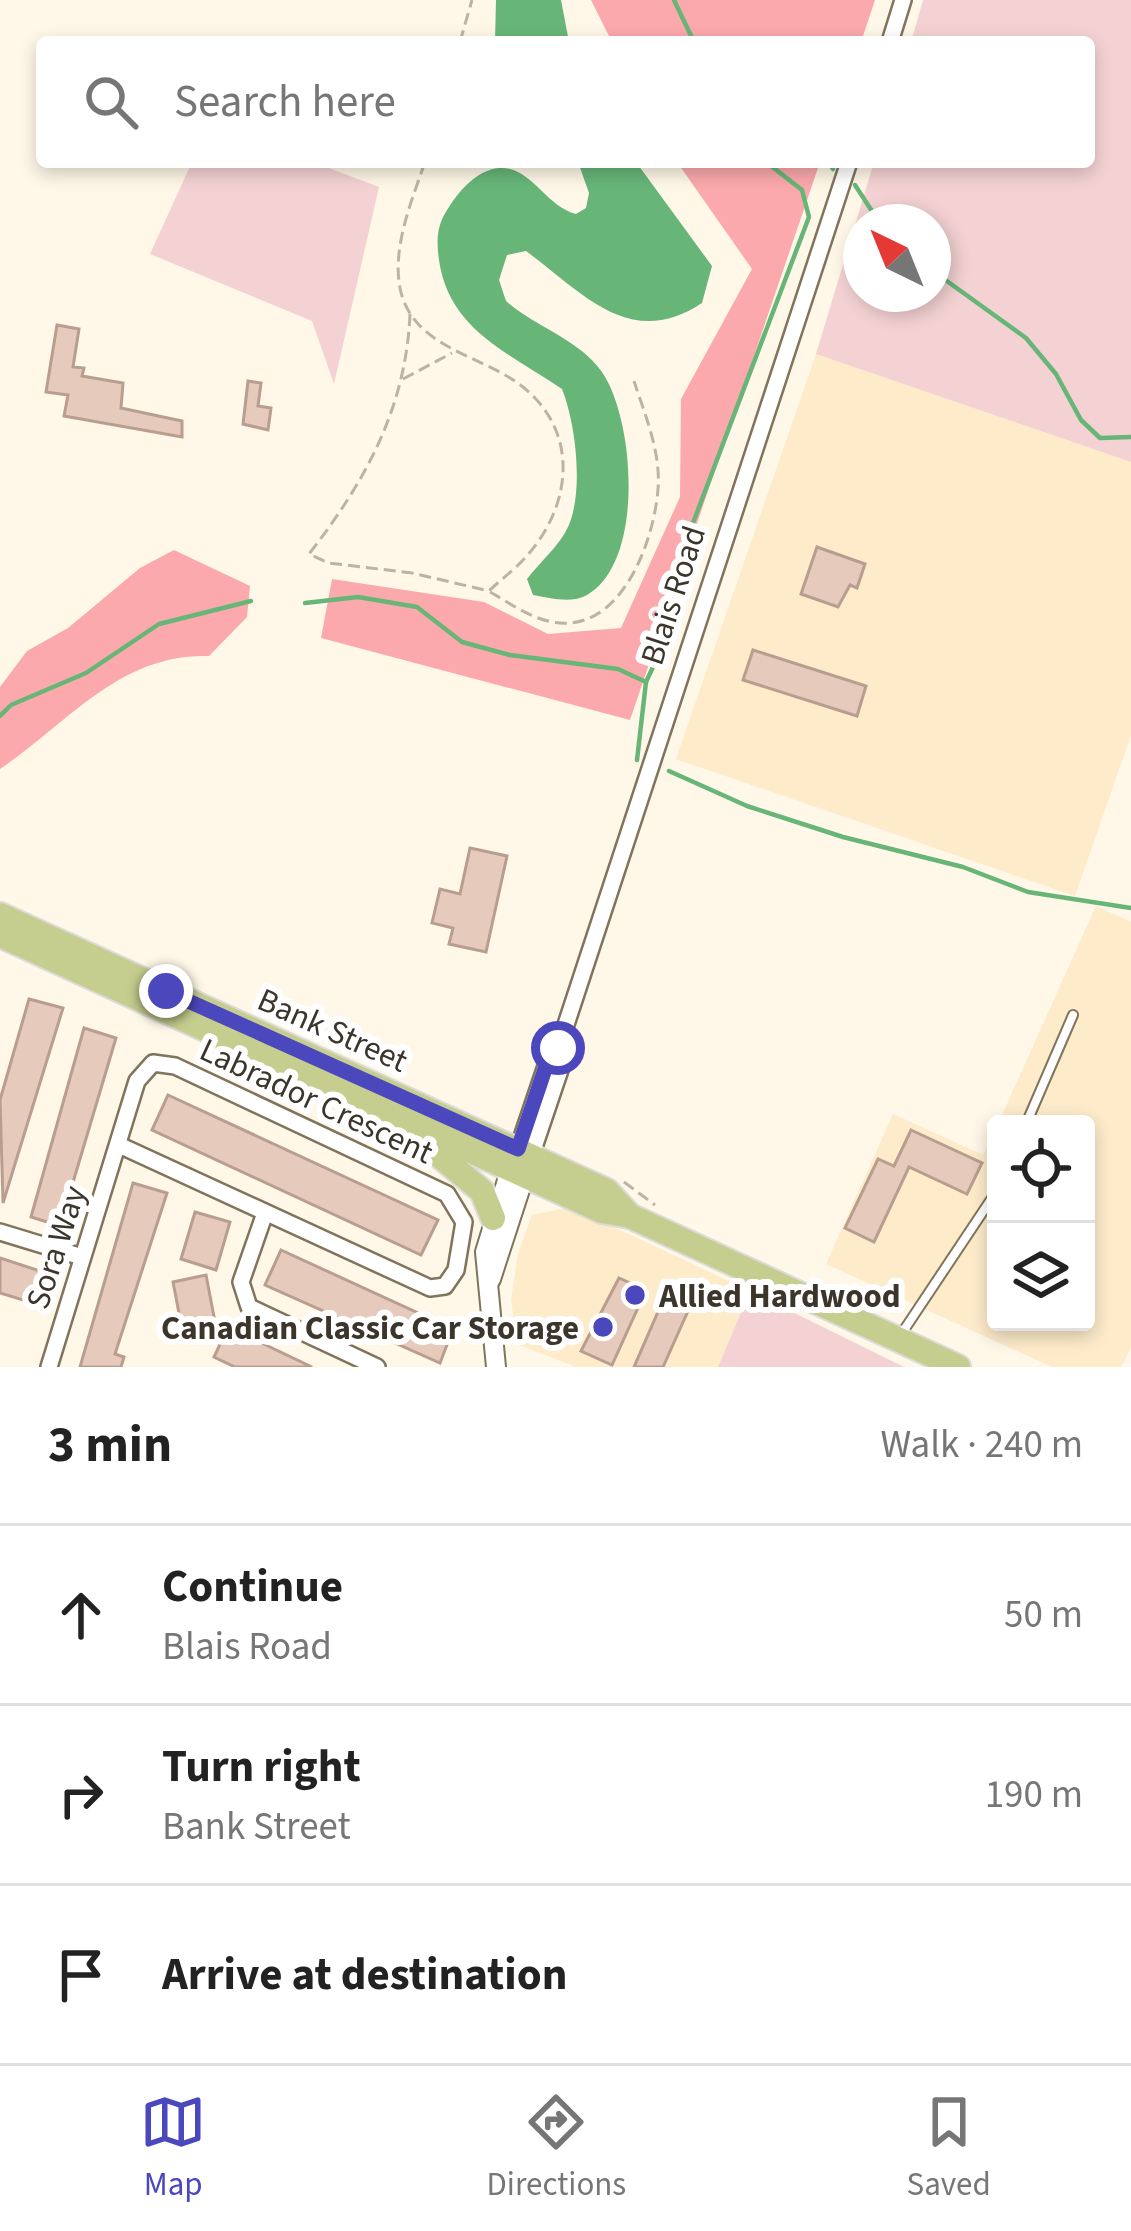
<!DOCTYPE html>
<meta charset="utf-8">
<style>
body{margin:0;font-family:"Source Sans 3",sans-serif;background:#f2f2f2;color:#222}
.controls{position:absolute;right:36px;bottom:36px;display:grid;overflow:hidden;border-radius:12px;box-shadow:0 6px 18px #0003}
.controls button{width:108px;height:108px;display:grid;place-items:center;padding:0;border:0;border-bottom:3px solid #e0e0e0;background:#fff;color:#222;font:60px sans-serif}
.compass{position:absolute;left:843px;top:204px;width:108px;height:108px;border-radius:50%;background:#fff;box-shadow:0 6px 18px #0003;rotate:317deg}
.stop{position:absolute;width:36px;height:36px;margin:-27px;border:9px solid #4b47bd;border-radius:50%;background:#fff}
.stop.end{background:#4b47bd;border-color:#fff;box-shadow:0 3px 12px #0008}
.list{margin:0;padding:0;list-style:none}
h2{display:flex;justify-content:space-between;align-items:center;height:156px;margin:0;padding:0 48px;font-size:51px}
h2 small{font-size:39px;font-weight:400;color:#767676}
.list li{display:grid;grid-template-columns:78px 1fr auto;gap:36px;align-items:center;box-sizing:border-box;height:180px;padding:0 48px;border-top:3px solid #e0e0e0}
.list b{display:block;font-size:45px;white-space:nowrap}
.list p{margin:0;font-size:39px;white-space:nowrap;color:#767676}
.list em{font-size:39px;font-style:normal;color:#767676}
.icon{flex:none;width:66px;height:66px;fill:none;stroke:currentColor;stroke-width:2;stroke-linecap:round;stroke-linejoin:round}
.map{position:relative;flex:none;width:1131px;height:1367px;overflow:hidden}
.search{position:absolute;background:#fff;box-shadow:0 6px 18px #0003;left:36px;right:36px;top:36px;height:132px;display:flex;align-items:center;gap:30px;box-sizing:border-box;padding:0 42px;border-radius:12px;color:#767676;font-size:45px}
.sheet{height:696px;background:#fff}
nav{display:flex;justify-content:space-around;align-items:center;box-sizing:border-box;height:168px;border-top:3px solid #e0e0e0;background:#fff;font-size:33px;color:#767676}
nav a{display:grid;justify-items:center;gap:6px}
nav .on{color:#4b47bd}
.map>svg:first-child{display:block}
</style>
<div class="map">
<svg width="1131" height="1367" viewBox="0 0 1131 1367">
<rect width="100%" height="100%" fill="#fff7e7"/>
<g fill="#fdebca">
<polygon points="816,354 1131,462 1131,735 1075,896 676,759"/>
<polygon points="1096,906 1131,922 1131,1348 1121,1367 1052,1367 826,1264 893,1114 983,1155 996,1129 996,1322 1086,1322 1086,1124 998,1124"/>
<polygon points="571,1207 750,1291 718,1367 576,1367 517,1344 511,1300 518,1254 532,1215"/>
</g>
<g fill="#f4d2d3" fill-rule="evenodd">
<path d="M923 0H1131V462L816 354 874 162H1089V42H911ZM933 222V294H861V222Z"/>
<polygon points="192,162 313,162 379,187 334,384 312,321 150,254"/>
<polygon points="750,1291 904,1367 718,1367"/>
</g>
<g fill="#fba9ac">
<polygon points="591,0 875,0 861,42 612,42"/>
<polygon points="677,162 820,162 630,720 321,638 332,579 484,602 548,634 621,628 680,497 681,399 752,269"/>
<path d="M174 550 250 586 247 617 209 656C120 653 68 723 0 769V687L27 651 68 628 140 568Z"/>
</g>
<g fill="#67b678">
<polygon points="496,0 561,0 569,42 495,42"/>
<path d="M578 162H636L712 266 702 303C630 351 583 293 526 251L507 255 499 280 506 301C535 327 579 339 602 372 635 420 645 562 587 595 571 604 550 598 533 595L527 579C539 563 560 545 568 527 584 492 576 424 562 389 508 352 449 330 439 260 436 239 437 224 449 207 460 190 477 170 499 168 531 166 546 207 576 214L586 208 589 193Z"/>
</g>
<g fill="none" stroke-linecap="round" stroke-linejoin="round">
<g stroke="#67b678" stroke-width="4.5">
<polyline points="674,0 694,42"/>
<polyline points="828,162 833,169"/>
<polyline points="855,185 879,222"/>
<polyline points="933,271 1026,338 1056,374 1081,420 1100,438 1131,437"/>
<polyline points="305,603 358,597 417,607 462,642 510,655 618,669 646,682"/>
<polyline points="0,716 11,705 86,673 159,624 251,601"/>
<polyline points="637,760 646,682 660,652 693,523 809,217 802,190 766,162"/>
<polyline points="669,771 747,806 843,837 963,867 1028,892 1131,908"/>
</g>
</g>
<g fill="#e6cabb" stroke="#b99e8f" stroke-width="3">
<polygon points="57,325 79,329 73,367 84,368 82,376 123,383 121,408 182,421 182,437 64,416 68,395 46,392"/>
<polygon points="248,381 261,383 258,406 271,408 268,430 243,424"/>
<polygon points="817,547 865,564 857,588 850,585 838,607 801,594"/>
<polygon points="753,650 866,686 857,716 743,680"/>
<polygon points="470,848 507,856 486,952 449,944 453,928 432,923 440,889 460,894"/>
<polygon points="29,999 63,1008 3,1203 0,1100"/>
<polygon points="84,1028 116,1038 60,1226 31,1217"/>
<polygon points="168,1095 438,1220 421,1255 152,1130"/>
<polygon points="911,1130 982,1163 967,1194 909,1167 874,1242 845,1228 878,1159 894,1166"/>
<polygon points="133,1183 167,1193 115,1354 124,1357 121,1367 80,1367"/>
<polygon points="195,1212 230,1222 216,1270 181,1259"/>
<polygon points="281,1250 453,1329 440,1363 265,1285"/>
<polygon points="0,1258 46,1273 36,1304 0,1293"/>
<polygon points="206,1275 216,1327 183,1334 173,1282"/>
<polygon points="619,1278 646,1290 612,1365 581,1351"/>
<polygon points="667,1291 692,1302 663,1367 634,1367"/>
<polygon points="228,1327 251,1338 312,1367 235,1367 214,1357"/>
</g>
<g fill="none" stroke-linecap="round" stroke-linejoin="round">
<g stroke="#80745c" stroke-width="12">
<g id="service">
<polyline points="1026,1124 1073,1015"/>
<polyline points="902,1333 996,1192"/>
</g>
</g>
<g stroke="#80745c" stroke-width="20">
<g id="minor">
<polyline points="890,42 903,0"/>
<polyline points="518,1149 545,1069 558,1049 849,162"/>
<polyline points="531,1156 560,1070 558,1049"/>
<polyline points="265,1213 241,1282 249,1307 377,1367"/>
<polyline points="0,1232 82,1257"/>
<polyline points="49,1367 137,1081 153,1063 175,1066 447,1194 464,1222 456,1270 445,1286 430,1288 119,1145"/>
</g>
</g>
<g stroke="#80745c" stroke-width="22">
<g id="tertiary">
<polyline points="491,1279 527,1168"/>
<polyline points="496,1367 485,1252 513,1161"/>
</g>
</g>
<g stroke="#dcdbd9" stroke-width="28">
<g id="primary">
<polyline points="0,915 607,1191 630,1216"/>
<polyline points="0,935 602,1211 630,1216 958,1367"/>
<polyline points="417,1137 482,1191 493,1218"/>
</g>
</g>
<g stroke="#bbb4a6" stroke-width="3" stroke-dasharray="12 6" stroke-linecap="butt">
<polyline points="460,42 472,0"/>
<path d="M410 314C406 408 365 482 309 554L329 563 412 573 489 591C500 580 513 571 523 560 577 503 580 421 510 378 470 353 411 343 400 288 392 247 412 200 425 162"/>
<polyline points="403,379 452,353"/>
<path d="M490 592C508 602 527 616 548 621 619 639 654 543 658 489 661 452 645 415 634 381"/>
<polyline points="624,1182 655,1205"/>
</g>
<use href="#service" stroke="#fff" stroke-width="8"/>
<use href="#minor" stroke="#fff" stroke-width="15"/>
<use href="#tertiary" stroke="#fff" stroke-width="18"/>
<use href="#primary" stroke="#c5ce8e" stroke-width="24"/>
</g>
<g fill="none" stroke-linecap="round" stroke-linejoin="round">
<polyline stroke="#4b47bd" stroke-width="15" points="166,991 518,1149 545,1069 558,1048"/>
</g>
<g fill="#4b47bd" stroke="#fff" stroke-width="4.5">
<circle cx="635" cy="1295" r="12"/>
<circle cx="603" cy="1327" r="12"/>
</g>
<g text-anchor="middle" stroke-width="12" stroke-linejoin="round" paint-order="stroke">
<g font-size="33" fill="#3b352b" stroke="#fff">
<text transform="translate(672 595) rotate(-72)" y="12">Blais Road</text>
<text transform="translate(333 1029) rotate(24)" y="12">Bank Street</text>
<text transform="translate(317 1100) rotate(25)" y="12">Labrador Crescent</text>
<text transform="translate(55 1247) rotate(-72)" y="12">Sora Way</text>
</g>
<g font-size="33" font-weight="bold" fill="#3b352b" stroke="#fff" text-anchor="start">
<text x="659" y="1307">Allied Hardwood</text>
<text x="579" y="1339" text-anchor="end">Canadian Classic Car Storage</text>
</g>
</g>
</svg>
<div class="controls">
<button><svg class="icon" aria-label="locate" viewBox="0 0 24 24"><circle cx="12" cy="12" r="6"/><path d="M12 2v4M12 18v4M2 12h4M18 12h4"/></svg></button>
<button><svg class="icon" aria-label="layers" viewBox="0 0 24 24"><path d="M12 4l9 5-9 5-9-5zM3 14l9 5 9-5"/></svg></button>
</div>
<svg class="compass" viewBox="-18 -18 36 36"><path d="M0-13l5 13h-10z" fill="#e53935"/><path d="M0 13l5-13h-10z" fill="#767676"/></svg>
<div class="stop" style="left:558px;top:1048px"></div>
<div class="stop end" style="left:166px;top:991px"></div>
<div class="search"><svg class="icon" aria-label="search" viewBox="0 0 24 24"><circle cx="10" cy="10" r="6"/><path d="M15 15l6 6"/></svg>Search here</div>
</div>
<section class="sheet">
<h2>3 min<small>Walk · 240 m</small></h2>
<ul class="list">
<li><svg class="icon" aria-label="ahead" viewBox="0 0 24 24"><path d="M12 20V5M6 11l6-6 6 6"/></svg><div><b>Continue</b><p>Blais Road</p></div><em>50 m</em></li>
<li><svg class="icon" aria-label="right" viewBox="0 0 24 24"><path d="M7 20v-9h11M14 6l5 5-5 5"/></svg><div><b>Turn right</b><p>Bank Street</p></div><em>190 m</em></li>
<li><svg class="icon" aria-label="arrive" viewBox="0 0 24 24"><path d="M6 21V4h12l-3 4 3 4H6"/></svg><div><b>Arrive at destination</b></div></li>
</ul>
</section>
<nav>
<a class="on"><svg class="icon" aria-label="map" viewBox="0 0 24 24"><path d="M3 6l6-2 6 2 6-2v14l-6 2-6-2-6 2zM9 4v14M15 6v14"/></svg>Map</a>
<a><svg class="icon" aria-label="directions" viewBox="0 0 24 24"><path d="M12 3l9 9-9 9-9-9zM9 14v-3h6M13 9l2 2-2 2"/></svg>Directions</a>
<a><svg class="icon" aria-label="saved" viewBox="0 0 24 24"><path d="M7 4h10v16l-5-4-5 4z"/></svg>Saved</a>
</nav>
